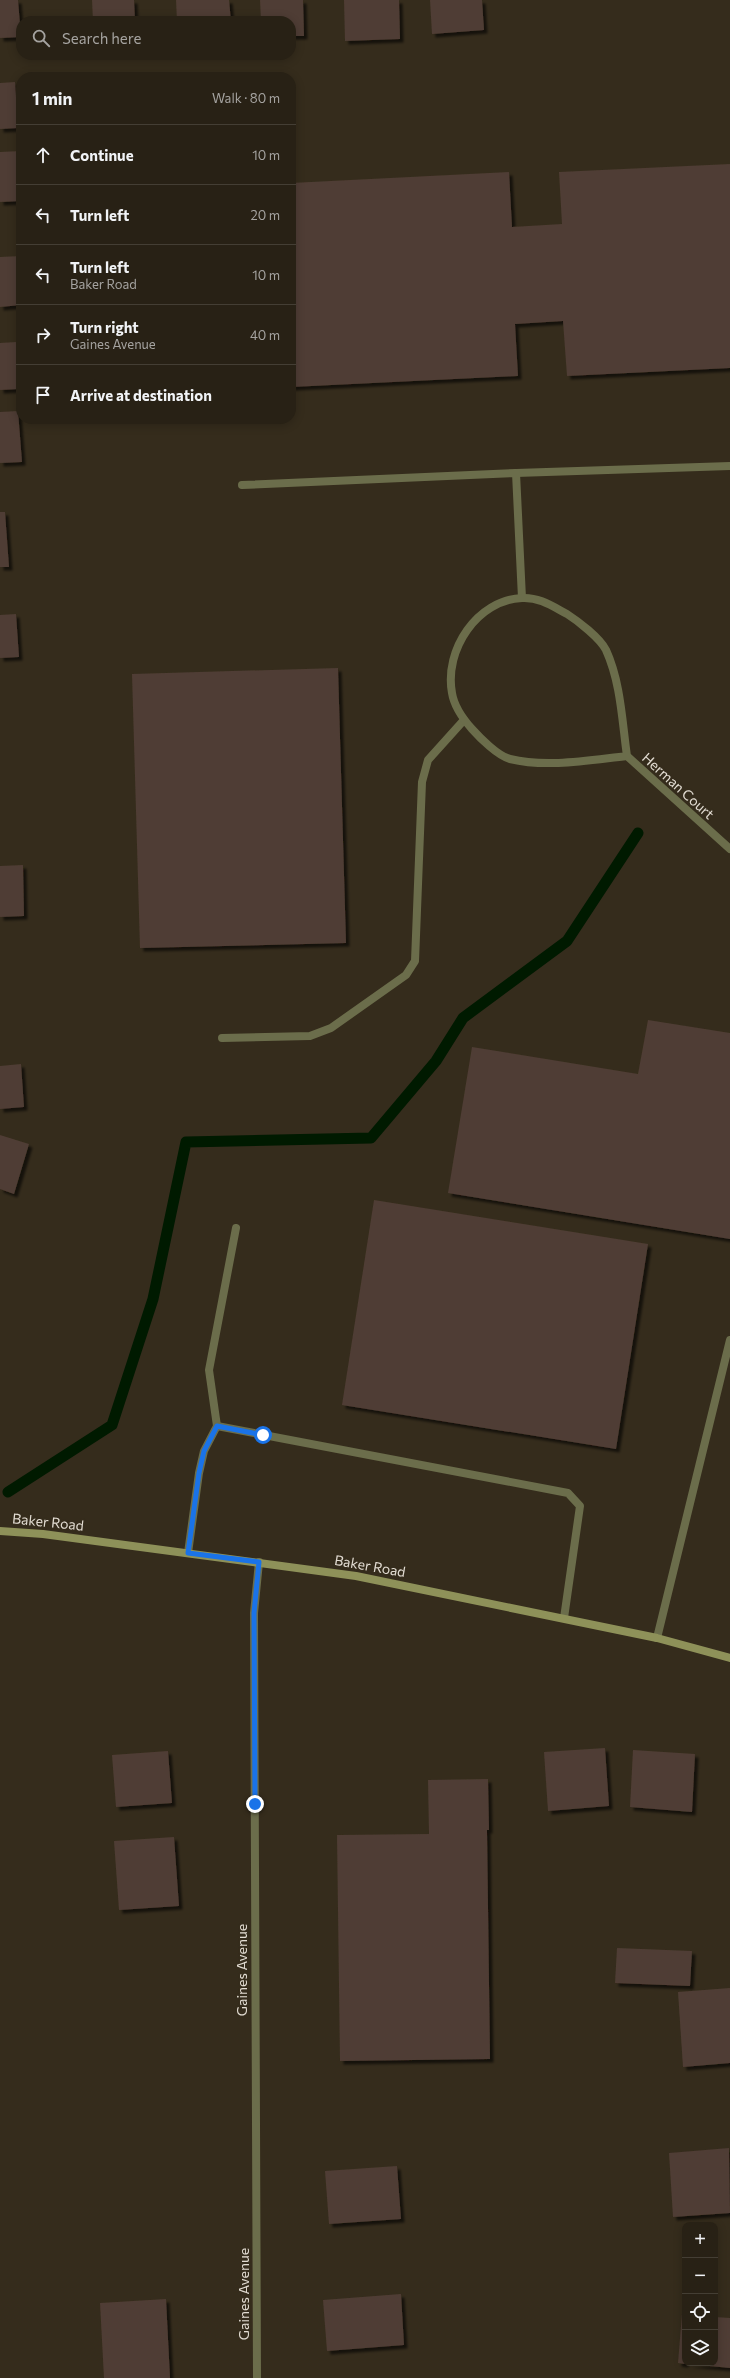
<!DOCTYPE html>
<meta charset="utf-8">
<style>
body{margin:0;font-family:Commissioner,sans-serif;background:#30291e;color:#f1f3f6}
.controls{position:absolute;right:12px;bottom:12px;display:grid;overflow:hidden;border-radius:8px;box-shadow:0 2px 10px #0003}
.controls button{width:36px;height:36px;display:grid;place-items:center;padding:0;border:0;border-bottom:1px solid #443e34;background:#282115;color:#f1f3f6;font:20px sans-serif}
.stop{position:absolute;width:12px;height:12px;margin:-9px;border:3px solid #1a73e8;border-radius:50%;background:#fff}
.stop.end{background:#1a73e8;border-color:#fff;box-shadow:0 1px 4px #0008}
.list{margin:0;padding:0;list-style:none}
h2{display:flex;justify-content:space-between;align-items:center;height:52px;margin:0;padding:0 16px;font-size:17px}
h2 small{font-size:13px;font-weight:400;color:#a5a3a0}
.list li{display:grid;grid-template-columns:26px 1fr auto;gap:12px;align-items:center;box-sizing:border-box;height:60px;padding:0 16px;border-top:1px solid #443e34}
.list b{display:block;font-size:15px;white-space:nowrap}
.list p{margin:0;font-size:13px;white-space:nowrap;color:#a5a3a0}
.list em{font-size:13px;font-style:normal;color:#a5a3a0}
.icon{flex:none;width:22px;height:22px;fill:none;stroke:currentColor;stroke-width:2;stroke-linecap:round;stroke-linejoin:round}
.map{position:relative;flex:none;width:730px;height:2378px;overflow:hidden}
.search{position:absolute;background:#282115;box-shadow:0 2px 10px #0003;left:16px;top:16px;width:280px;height:44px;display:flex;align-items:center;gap:10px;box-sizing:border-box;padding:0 14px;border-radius:16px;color:#a5a3a0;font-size:15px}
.panel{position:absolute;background:#282115;box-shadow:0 2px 10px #0003;left:16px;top:72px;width:280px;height:352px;border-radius:16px}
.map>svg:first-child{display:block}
</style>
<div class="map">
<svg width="730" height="2378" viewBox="0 0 730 2378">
<defs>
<filter id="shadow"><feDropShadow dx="3.5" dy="3.5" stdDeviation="1" flood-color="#0009"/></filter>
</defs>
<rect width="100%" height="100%" fill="#352c1c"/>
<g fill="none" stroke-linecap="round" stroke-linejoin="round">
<polyline stroke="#001a00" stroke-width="11" points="8,1492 112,1425 153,1299 186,1142 371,1138 436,1061 463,1018 567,941 638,833"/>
</g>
<g fill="#4f3d34" filter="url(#shadow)">
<polygon points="0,0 18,0 21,37 0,38"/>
<polygon points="92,0 134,0 135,21 93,21"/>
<polygon points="176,0 229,0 231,21 177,21"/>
<polygon points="260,0 303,0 304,36 291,36 291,21 261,21"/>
<polygon points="344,0 399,0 400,39 345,41"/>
<polygon points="430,0 482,0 484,30 432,34"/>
<polygon points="15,82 18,128 0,129 0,83"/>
<polygon points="21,151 21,201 0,202 0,152"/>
<polygon points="730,164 730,368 567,376 563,321 515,324 518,376 291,387 291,183 509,172 512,227 562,224 559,172"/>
<polygon points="21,256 21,305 0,307 0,257"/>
<polygon points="16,342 19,389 0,390 0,343"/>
<polygon points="18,411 22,462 0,463 0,412"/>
<polygon points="0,512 5,512 9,567 0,567"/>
<polygon points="16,614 19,657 0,658 0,615"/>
<polygon points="338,668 346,943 140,948 132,674"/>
<polygon points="23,865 24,916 0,917 0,866"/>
<polygon points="648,1020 730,1033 730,1239 448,1193 472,1047 638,1074"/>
<polygon points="21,1064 24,1107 0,1109 0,1066"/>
<polygon points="0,1135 29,1144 14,1194 0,1189"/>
<polygon points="374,1200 648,1244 616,1449 342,1405"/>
<polygon points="605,1748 609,1806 548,1811 544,1752"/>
<polygon points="633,1750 695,1754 692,1812 630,1807"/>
<polygon points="168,1751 172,1803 116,1807 112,1755"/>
<polygon points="488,1779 489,1830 487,1830 490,2059 340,2061 337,1835 429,1834 428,1780"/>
<polygon points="174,1837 179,1906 119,1910 114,1841"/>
<polygon points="617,1948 692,1951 690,1986 615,1983"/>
<polygon points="730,1988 730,2063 683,2067 678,1992"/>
<polygon points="729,2148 730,2213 673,2217 669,2153"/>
<polygon points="397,2166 401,2219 329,2224 325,2171"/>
<polygon points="401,2294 404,2345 327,2351 323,2300"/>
<polygon points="166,2299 170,2378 104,2378 100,2303"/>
<polygon points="682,2314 685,2314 685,2364 678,2363"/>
<polygon points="715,2317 730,2318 730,2368 689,2364 715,2363"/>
</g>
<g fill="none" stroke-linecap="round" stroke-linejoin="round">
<g stroke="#6b6d4b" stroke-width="8">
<polyline points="516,473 730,466"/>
<polyline points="242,485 516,473 522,598"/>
<polyline points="222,1038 310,1036 331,1028 406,975 415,961 422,782 428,760 464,720"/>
<polyline points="217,1426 568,1493 580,1506 564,1618"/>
<polyline points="188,1553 199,1473 204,1451 217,1426 209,1370 236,1228"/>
<polyline points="657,1638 730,1340"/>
</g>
<g stroke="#6b6d4b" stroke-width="8">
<path d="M627 756C590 760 547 768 510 759 498 756 480 738 472 729 464 720 454 706 452 693 444 650 477 600 522 598 539 597 552 606 567 614 578 621 600 638 606 650 621 683 622 721 627 756L730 849"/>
<polyline points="257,2378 254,1613 259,1562"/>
</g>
<polyline stroke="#8e9159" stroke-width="8" points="0,1531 43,1534 356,1576 657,1638 730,1658"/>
</g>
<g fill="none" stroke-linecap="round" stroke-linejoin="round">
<polyline stroke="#1a73e8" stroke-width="5" points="255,1804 254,1613 259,1562 188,1553 199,1473 204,1451 217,1426 263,1435"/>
</g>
<g text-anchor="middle" stroke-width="4" stroke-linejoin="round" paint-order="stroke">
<g font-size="14" fill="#e2dcd2" stroke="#352c1c">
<text transform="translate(678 786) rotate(42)" y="5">Herman Court</text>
<text transform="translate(48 1522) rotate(6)" y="5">Baker Road</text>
<text transform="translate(370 1566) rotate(10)" y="5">Baker Road</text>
<text transform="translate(242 1970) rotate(-90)" y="5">Gaines Avenue</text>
<text transform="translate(244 2294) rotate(-90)" y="5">Gaines Avenue</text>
</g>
</g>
</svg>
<div class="controls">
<button>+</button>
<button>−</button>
<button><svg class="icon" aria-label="locate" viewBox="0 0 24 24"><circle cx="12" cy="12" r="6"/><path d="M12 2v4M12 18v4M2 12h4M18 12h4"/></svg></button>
<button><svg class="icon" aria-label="layers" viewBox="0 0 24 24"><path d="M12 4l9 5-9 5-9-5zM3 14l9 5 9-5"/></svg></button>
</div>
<div class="stop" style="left:263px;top:1435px"></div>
<div class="stop end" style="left:255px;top:1804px"></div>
<div class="search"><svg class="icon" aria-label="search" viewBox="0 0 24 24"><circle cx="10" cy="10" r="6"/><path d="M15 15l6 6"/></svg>Search here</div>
<section class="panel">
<h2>1 min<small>Walk · 80 m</small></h2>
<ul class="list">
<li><svg class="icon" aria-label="ahead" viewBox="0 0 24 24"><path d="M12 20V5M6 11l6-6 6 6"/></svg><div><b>Continue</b></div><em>10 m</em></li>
<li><svg class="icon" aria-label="left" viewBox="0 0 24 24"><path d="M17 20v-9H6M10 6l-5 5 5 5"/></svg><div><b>Turn left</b></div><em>20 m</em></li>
<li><svg class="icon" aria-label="left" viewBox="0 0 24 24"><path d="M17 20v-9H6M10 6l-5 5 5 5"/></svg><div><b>Turn left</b><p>Baker Road</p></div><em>10 m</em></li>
<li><svg class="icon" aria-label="right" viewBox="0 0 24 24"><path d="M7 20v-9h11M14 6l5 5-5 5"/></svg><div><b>Turn right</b><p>Gaines Avenue</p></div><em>40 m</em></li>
<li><svg class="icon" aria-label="arrive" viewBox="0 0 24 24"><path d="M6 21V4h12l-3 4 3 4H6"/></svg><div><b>Arrive at destination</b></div></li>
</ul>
</section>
</div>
